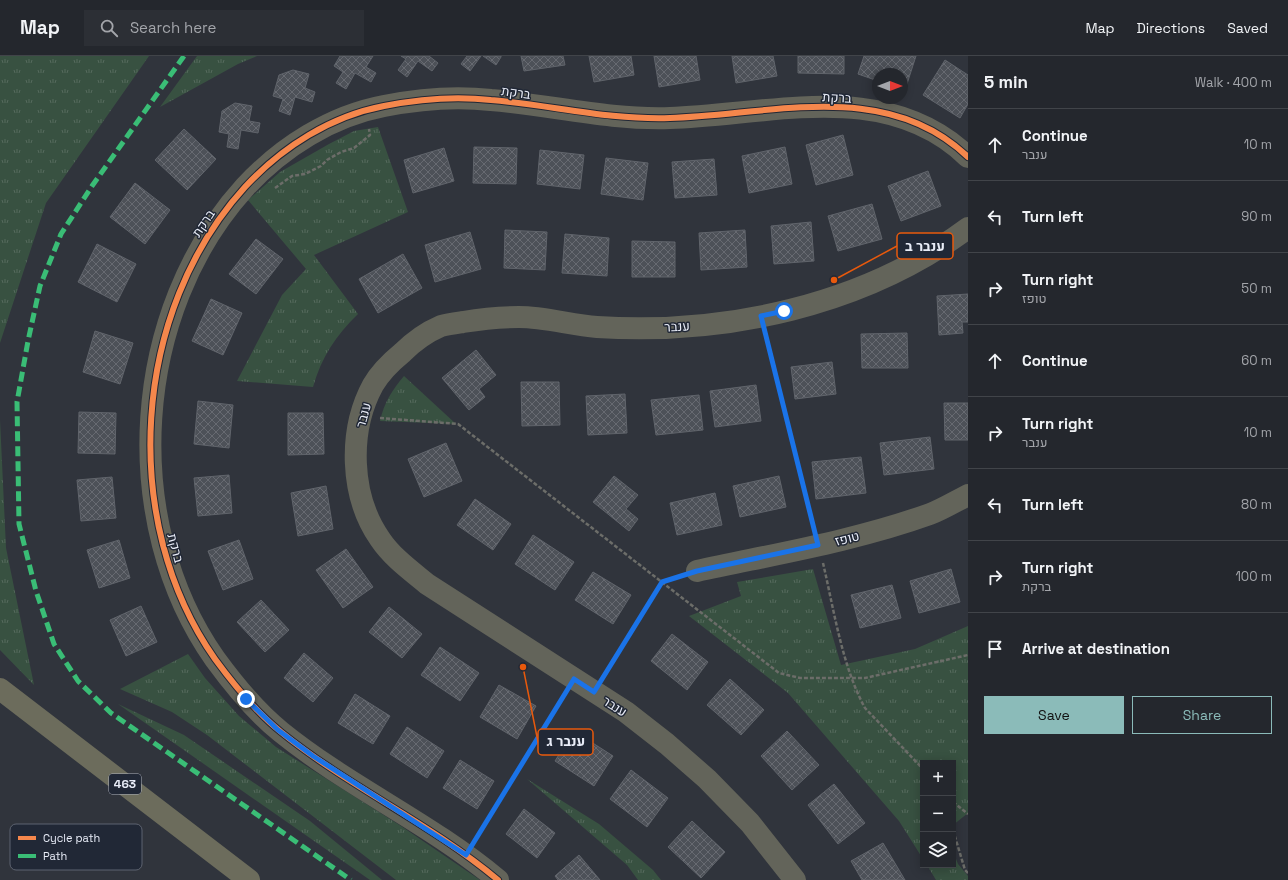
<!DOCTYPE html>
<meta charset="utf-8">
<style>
body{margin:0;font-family:"Space Grotesk",Heebo,sans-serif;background:#2c2f35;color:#f1f3f6}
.controls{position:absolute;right:12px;bottom:12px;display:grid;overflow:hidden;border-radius:0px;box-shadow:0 2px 10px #0003}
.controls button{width:36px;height:36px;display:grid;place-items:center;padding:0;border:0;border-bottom:1px solid #414449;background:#24272d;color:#f1f3f6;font:20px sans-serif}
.compass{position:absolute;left:872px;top:12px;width:36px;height:36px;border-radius:50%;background:#24272d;box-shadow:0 2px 10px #0003;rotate:90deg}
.stop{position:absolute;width:12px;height:12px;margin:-9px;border:3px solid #1a73e8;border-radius:50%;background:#fff}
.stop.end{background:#1a73e8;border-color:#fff;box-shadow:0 1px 4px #0008}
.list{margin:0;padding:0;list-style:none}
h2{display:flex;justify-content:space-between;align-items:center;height:52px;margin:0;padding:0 16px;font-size:17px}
h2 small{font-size:13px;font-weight:400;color:#a3a5aa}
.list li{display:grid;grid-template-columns:26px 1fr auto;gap:12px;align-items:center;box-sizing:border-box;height:72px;padding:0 16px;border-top:1px solid #414449}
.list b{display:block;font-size:15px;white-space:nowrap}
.list p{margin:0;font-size:13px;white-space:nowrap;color:#a3a5aa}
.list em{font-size:13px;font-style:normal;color:#a3a5aa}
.actions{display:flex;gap:8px;padding:12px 16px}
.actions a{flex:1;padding:9px 0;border:1px solid #8bbbb9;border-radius:0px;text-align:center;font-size:14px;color:#8bbbb9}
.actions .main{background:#8bbbb9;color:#111}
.icon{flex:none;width:22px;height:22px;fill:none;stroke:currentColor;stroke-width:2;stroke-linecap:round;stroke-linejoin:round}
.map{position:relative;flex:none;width:968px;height:824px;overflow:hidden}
header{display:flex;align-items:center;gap:24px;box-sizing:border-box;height:56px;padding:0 20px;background:#24272d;border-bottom:1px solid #414449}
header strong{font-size:19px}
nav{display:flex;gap:22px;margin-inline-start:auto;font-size:14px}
.search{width:280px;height:36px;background:#2c2f35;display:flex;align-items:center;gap:10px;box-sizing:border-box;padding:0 14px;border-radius:0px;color:#a3a5aa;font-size:15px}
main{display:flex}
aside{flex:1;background:#24272d}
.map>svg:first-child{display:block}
</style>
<header>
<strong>Map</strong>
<div class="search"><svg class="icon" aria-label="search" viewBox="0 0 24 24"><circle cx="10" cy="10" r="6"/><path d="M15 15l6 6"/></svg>Search here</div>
<nav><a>Map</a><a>Directions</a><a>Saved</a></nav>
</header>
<main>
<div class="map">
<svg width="968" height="824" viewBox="0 0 968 824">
<defs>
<pattern id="grass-tufts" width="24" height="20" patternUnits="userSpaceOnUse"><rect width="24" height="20" fill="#385141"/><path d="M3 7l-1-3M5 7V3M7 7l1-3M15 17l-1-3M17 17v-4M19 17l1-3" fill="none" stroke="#556a5d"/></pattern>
<pattern id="building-cross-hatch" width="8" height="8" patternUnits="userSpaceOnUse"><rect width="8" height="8" fill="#4d5158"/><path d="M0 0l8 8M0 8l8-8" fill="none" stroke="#676a71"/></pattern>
</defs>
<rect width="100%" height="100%" fill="#30343c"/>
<g fill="url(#grass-tufts)">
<polygon points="0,0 149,0 46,147 0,287"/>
<polygon points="197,0 257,0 238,8 160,51"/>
<path d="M378 71 408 156 314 199 358 258C336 279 321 302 313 331L237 325 282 239 306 213 248 144 280 116 329 88 354 75Z"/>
<path d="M404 320 456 368 380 365C384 347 392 334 404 320Z"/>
<polygon points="0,364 6,492 34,629 0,594"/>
<polygon points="813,513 841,609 915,593 968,570 968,757 953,769 953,707 923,707 923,803 899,765 788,637 689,560 741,540 737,526"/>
<polygon points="188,598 205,622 239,660 276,691 401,770 480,824 396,824 207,679 172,656 120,633"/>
<polygon points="118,648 184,679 310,765 382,824 370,824"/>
<polygon points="527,723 599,768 653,814 661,824 638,824 627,809"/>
<polygon points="953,795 958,808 968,820 968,824 936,824 927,809 953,809"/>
</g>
<g fill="url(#building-cross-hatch)" stroke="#60646b">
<polygon points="340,0 373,0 366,11 376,17 371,26 355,17 346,33 336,27 343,16 334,10"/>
<polygon points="401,0 429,0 438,7 432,15 418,5 407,21 398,14 406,3"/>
<polygon points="467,0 481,0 470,15 461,8"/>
<polygon points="483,0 501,0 501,1 496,9"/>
<polygon points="521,0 563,0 565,9 524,15"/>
<polygon points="589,0 631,0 634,19 594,26"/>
<polygon points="654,0 696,0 700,24 659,31"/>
<polygon points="732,0 773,0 777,20 736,27"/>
<polygon points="798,0 844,0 844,18 798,17"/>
<polygon points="864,0 916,0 905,34 902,33 902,18 878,18 878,25 858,18"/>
<polygon points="945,4 968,19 968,48 960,62 923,39"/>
<polygon points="293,14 309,18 305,32 315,36 312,46 295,41 290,59 279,55 283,43 273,40 279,19"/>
<polygon points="235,47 252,50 249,65 260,67 258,77 241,74 238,93 227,91 229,78 219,76 222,55"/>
<polygon points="184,73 216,103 187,134 155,104"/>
<polygon points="843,79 853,119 816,129 806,89"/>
<polygon points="474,91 517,92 516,128 473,127"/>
<polygon points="785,91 792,128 749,137 742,100"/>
<polygon points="444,92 454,125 413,137 404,104"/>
<polygon points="540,94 584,99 580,133 537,128"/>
<polygon points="606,102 648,107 643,144 601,138"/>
<polygon points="714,103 717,139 675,142 672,106"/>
<polygon points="928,115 941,150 901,165 888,130"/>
<polygon points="135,127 170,154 145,188 110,161"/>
<polygon points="872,148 882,183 838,195 828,160"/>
<polygon points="811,166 814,205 774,208 771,170"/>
<polygon points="505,174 547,176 545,214 504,212"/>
<polygon points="745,174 747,211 701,214 699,177"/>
<polygon points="470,176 481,213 435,226 425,189"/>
<polygon points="565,178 609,182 607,220 562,217"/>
<polygon points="256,183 283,203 256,238 229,218"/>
<polygon points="632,185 675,186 675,221 632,221"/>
<polygon points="97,188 136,208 117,246 78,226"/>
<polygon points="403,198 422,232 378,257 359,223"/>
<polygon points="968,238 968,266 962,266 963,277 939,279 937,240"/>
<polygon points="211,243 242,257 223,299 192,285"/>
<polygon points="95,275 133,287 120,328 83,316"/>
<polygon points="907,277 908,312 862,312 861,278"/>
<polygon points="476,294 496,319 479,333 485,341 469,354 442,322"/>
<polygon points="832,306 836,338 795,343 791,311"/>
<polygon points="521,326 559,326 560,369 522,370"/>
<polygon points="756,329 761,365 715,371 710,335"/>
<polygon points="625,338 627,377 588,379 586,340"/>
<polygon points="699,339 703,374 656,379 651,344"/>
<polygon points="198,345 233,349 229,392 194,388"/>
<polygon points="944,347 968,347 968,384 945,384"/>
<polygon points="79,356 116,357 115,398 78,397"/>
<polygon points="288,357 323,357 324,398 288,399"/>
<polygon points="930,381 934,413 884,419 880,387"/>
<polygon points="446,387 462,425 424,441 408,403"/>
<polygon points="861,401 866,437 816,443 812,406"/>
<polygon points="229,419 232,457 198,460 194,422"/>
<polygon points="614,420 638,439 626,453 638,463 629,475 593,446"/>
<polygon points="779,420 786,451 740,461 733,430"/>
<polygon points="112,421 116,462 81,465 77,424"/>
<polygon points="326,430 333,473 298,480 291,437"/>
<polygon points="715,437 722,469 677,479 670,447"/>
<polygon points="475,443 511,468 493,494 457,469"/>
<polygon points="533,479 574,506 555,534 515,508"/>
<polygon points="119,484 130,522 99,532 87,494"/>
<polygon points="239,484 253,523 223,534 208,495"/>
<polygon points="346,493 373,531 343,552 316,514"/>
<polygon points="951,513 960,546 919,557 910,525"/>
<polygon points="593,516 631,539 613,568 575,544"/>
<polygon points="892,529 901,562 860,572 851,539"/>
<polygon points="261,544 289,574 265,596 237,566"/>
<polygon points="141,550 157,586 126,600 110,564"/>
<polygon points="389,551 422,578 402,602 369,576"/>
<polygon points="672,578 708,606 687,634 651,605"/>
<polygon points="440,591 479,617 460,645 421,619"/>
<polygon points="304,597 333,622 313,646 284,622"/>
<polygon points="730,623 764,654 741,679 707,649"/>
<polygon points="499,629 536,650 517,683 480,661"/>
<polygon points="355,638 390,660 373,688 338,667"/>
<polygon points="407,671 444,695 427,722 390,698"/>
<polygon points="574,675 613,700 594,730 555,705"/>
<polygon points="787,675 819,709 792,734 761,700"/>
<polygon points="460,704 494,725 477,753 443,732"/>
<polygon points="631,714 668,742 647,771 610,743"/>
<polygon points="834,728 865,767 838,788 808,749"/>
<polygon points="524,753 555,777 537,802 506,778"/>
<polygon points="692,765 725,796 701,822 668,791"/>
<polygon points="883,787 905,824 862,824 851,805"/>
<polygon points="579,799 600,824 558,824 555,820"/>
</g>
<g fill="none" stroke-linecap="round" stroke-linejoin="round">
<g stroke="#6c6d69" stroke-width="2.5" stroke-dasharray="4 2" stroke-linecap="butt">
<polyline points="275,132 292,120 305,118 321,110 327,104 341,96 354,92 370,79 369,73"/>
<polyline points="766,278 814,471"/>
<polyline points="380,362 458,368 779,617 800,622 865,622 968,599"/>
<path d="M823 507C834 554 842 610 865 652L923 713"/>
<polyline points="604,620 662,526 680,521"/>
<polyline points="953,746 968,758"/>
<polyline points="953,774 965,814 968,817"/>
<polyline points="476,783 564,639"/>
</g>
<g stroke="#63645a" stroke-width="22">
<path d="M697 515C775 498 855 485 930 458 943 453 956 445 968 439"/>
<path d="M498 824C430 767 349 731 281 676 256 656 234 629 215 603 118 465 132 255 245 131 282 91 331 60 384 50 419 43 456 40 491 44 552 49 607 64 670 62 771 59 886 22 968 101"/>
<path d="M795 824 750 767 707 723 667 688 626 656 427 528C410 514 392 501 380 483 350 440 348 375 373 329 380 317 391 306 402 297 413 286 427 276 441 270 448 268 456 267 463 266 481 263 500 261 519 261 545 261 571 269 597 271 725 279 863 250 968 172"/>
</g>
<polyline stroke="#6c6c5c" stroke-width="22" points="0,633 249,824"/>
<polyline stroke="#3abd76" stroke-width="5" stroke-dasharray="10 5" stroke-linecap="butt" points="184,0 92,130 61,178 40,230 28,285 17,346 19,468 36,535 54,588 78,625 111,657 351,824"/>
<g stroke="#212836" stroke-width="8">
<path id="cycleway" d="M498 824C430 767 349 731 281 676 256 656 234 629 215 603 118 465 132 255 245 131 282 91 331 60 384 50 419 43 456 40 491 44 552 49 607 64 670 62 771 59 886 22 968 101"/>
</g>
<use href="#cycleway" stroke="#f5874c" stroke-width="6"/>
</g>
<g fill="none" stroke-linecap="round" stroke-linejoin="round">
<polyline stroke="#1a73e8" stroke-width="5" points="246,643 278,674 313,700 466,799 574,623 594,636 662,526 697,515 818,489 761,260 784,255"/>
</g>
<g text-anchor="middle" stroke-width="3" stroke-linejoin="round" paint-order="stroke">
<rect fill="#212836" stroke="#acb1bd" stroke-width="1" x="109" y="718" width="32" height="20" rx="3"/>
<g font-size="12" font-weight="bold" fill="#e8ecf7">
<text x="125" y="732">463</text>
</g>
<g font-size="13" fill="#e8ecf7" stroke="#212836">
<text transform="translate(516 36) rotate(8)" y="5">ברקת</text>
<text transform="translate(837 41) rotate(3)" y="5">ברקת</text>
<text transform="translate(203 167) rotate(-56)" y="5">ברקת</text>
<text transform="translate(677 270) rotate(-3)" y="5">ענבר</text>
<text transform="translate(363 359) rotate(-75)" y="5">ענבר</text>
<text transform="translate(847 482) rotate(-14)" y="5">טופז</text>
<text transform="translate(176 492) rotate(75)" y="5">ברקת</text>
<text transform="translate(615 650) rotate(33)" y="5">ענבר</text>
</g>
</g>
<rect x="10" y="768" width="132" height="46" rx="6" fill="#212836" stroke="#5d6370" stroke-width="1"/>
<rect x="18" y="780" width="18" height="4" fill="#f5874c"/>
<rect x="18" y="798" width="18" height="4" fill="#3abd76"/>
<g font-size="11" fill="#e8ecf7">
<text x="43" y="786">Cycle path</text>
<text x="43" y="804">Path</text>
</g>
<path fill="none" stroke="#e8590c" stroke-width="1.5" d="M834 224L897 190M523 611L538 686"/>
<g fill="#e8590c" stroke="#212836" stroke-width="1.5">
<circle cx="834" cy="224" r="4"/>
<circle cx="523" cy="611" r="4"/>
</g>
<g fill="#212836" stroke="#e8590c" stroke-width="1.5">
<rect x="897" y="177" width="56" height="26" rx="4"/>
<rect x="538" y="673" width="55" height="26" rx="4"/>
</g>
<g font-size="14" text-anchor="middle" font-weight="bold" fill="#e8ecf7">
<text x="925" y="195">ענבר ב</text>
<text x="566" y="690">ענבר ג</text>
</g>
</svg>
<div class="controls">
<button>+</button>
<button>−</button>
<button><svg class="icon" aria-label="layers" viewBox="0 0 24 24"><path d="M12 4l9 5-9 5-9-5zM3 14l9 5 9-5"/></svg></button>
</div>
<svg class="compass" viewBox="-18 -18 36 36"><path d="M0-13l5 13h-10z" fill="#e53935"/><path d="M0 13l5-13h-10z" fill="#a3a5aa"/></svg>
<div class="stop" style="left:784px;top:255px"></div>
<div class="stop end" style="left:246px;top:643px"></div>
</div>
<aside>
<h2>5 min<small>Walk · 400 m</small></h2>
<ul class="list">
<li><svg class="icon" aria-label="ahead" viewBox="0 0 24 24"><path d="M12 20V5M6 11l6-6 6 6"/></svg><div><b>Continue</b><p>ענבר</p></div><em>10 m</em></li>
<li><svg class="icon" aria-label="left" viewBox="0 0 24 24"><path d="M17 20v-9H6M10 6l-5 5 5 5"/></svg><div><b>Turn left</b></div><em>90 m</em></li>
<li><svg class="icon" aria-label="right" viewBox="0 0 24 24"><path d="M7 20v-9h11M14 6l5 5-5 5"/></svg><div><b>Turn right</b><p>טופז</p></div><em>50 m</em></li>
<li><svg class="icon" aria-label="ahead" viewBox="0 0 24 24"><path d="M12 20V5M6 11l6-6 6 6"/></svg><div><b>Continue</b></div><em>60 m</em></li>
<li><svg class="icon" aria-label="right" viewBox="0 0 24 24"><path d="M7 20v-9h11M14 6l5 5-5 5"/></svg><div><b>Turn right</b><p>ענבר</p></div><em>10 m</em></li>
<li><svg class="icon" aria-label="left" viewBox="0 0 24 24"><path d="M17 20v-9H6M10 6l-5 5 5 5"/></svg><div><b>Turn left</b></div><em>80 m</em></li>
<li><svg class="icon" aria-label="right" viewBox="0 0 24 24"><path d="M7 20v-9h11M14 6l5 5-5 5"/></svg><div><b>Turn right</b><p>ברקת</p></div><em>100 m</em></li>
<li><svg class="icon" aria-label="arrive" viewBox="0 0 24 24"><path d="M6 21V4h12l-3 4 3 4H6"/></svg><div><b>Arrive at destination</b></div></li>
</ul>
<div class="actions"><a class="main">Save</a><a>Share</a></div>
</aside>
</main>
